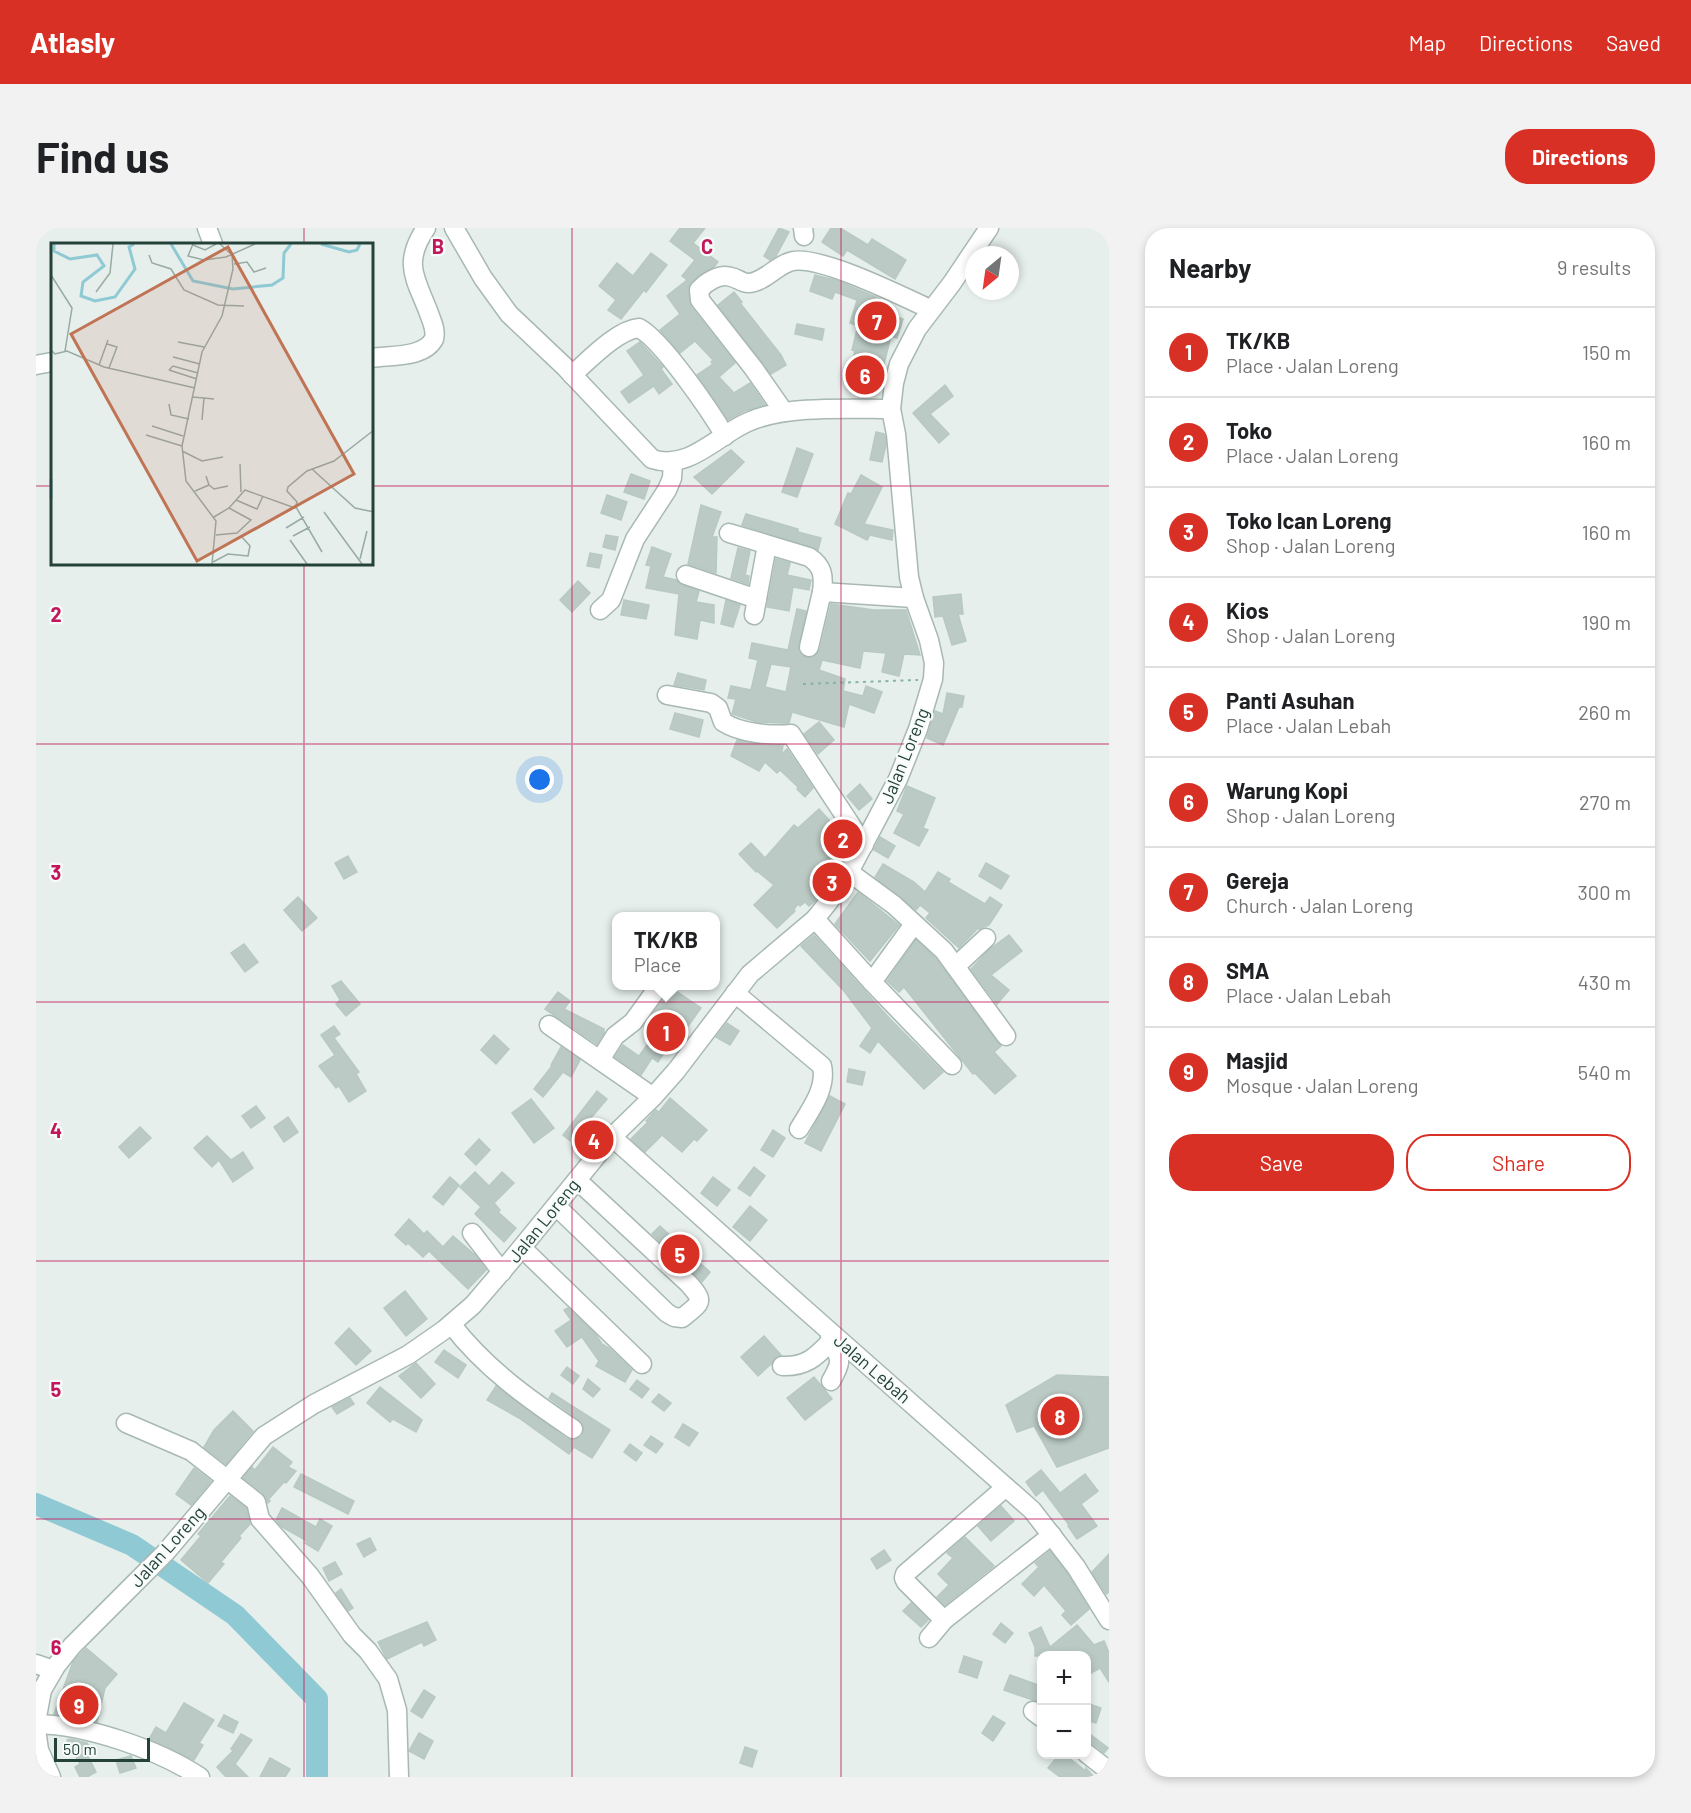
<!DOCTYPE html>
<meta charset="utf-8">
<style>
body{margin:0;font-family:Barlow,sans-serif;background:#f2f2f2;color:#202124}
.controls{position:absolute;right:18px;bottom:18px;display:grid;overflow:hidden;border-radius:12px;box-shadow:0 3px 9px #0003}
.controls button{width:54px;height:54px;display:grid;place-items:center;padding:0;border:0;border-bottom:2px solid #e0e0e0;background:#fff;color:#202124;font:30px sans-serif}
.compass{position:absolute;left:929px;top:18px;width:54px;height:54px;border-radius:50%;background:#fff;box-shadow:0 3px 9px #0003;rotate:209deg}
.scale{position:absolute;left:18px;bottom:15px;width:96px;box-sizing:border-box;padding-left:6px;border:3px solid #24423a;border-top:0;font-size:16px;line-height:21px;white-space:nowrap;color:#24423a;-webkit-text-stroke:4px #f7fbf9;paint-order:stroke}
.you{position:absolute;left:504px;top:552px;width:21px;height:21px;margin:-15px;border:4px solid #fff;border-radius:50%;background:#1a73e8;box-shadow:0 0 0 9px #1a73e833}
.badge{display:grid;place-items:center;width:39px;height:39px;border-radius:50%;background:#d93025;color:#fff;font-size:20px;font-weight:700}
.pin{position:absolute;translate:-50% -50%;border:3px solid #fff;box-shadow:0 2px 6px #0006}
.popup{position:absolute;left:576px;top:684px;width:108px;height:78px;box-sizing:border-box;display:grid;place-content:center;border-radius:12px;background:#fff;filter:drop-shadow(0 2px 4px #0005);font-size:20px;white-space:nowrap;color:#757577}
.popup b{font-size:22px;color:#202124}
.popup::after{content:'';position:absolute;left:50%;top:100%;margin-left:-12px;border:12px solid transparent;border-top-color:#fff}
.list{margin:0;padding:0;list-style:none}
h2{display:flex;justify-content:space-between;align-items:center;height:78px;margin:0;padding:0 24px;font-size:26px}
h2 small{font-size:20px;font-weight:400;color:#757577}
.list li{display:grid;grid-template-columns:39px 1fr auto;gap:18px;align-items:center;box-sizing:border-box;height:90px;padding:0 24px;border-top:2px solid #e0e0e0}
.list b{display:block;font-size:22px;white-space:nowrap}
.list p{margin:0;font-size:20px;white-space:nowrap;color:#757577}
.list em{font-size:20px;font-style:normal;color:#757577}
.actions{display:flex;gap:12px;padding:18px 24px}
.actions a{flex:1;padding:14px 0;border:2px solid #d93025;border-radius:24px;text-align:center;font-size:21px;color:#d93025}
.actions .main{background:#d93025;color:#fff}
.map{position:relative;flex:none;width:1073px;height:1549px;overflow:hidden;border-radius:24px}
header{display:flex;align-items:center;gap:36px;box-sizing:border-box;height:84px;padding:0 30px;background:#d93025;color:#fff}
header strong{font-size:28px}
nav{display:flex;gap:33px;margin-inline-start:auto;font-size:21px}
.intro{display:flex;align-items:center;justify-content:space-between;box-sizing:border-box;height:144px;padding:0 36px}
h1{margin:0;font-size:42px}
.button{padding:15px 27px;border-radius:24px;background:#d93025;color:#fff;font-size:21px;font-weight:700}
main{display:flex;gap:36px;padding:0 36px}
aside{flex:1;background:#fff;border-radius:24px;box-shadow:0 3px 9px #0003}
.map>svg:first-child{display:block}
</style>
<header>
<strong>Atlasly</strong>
<nav><a>Map</a><a>Directions</a><a>Saved</a></nav>
</header>
<div class="intro"><h1>Find us</h1><a class="button">Directions</a></div>
<main>
<div class="map">
<svg width="1073" height="1549" viewBox="0 0 1073 1549">
<rect width="100%" height="100%" fill="#e6efeb"/>
<g fill="none" stroke-linecap="round" stroke-linejoin="round">
<polyline stroke="#8ec9d4" stroke-width="22" points="0,1276 96,1317 199,1387 281,1471 281,1549"/>
</g>
<g fill="#bbcac4" stroke="#b8c9c2" stroke-width="1.5" fill-rule="evenodd">
<polygon points="644,0 669,0 657,15 682,34 678,39 658,51 653,58 652,63 655,79 699,135 683,149 698,165 714,155 729,177 708,183 692,192 661,147 677,136 675,134 677,132 659,113 644,125 624,102 644,86 631,68 651,52 646,48 659,32 634,13"/>
<polygon points="743,0 753,4 740,28 734,32 728,28"/>
<polygon points="795,0 804,0 832,17 836,11 870,32 859,51 811,22 807,28 786,14"/>
<polygon points="615,25 631,37 610,64 608,62 585,91 572,82 580,72 563,58 581,35 597,48"/>
<polygon points="779,47 802,53 844,71 840,82 867,91 861,110 855,108 841,164 811,157 819,123 816,122 822,98 814,95 821,72 799,64 796,71 774,63"/>
<polygon points="698,64 706,74 704,75 745,127 750,137 735,146 682,77"/>
<polygon points="761,96 788,101 786,112 759,106"/>
<polygon points="604,114 627,139 625,141 636,156 623,166 618,158 593,175 585,164 608,147 591,123"/>
<polygon points="909,157 917,168 894,186 913,206 903,215 877,185"/>
<polygon points="840,204 848,206 849,208 850,217 846,234 834,232"/>
<polygon points="761,220 777,226 761,269 746,264"/>
<polygon points="695,222 708,234 676,266 658,249"/>
<polygon points="595,246 614,253 608,271 588,264"/>
<polygon points="825,247 846,259 828,296 857,302 856,312 834,307 831,312 799,296 812,265 815,266"/>
<polygon points="571,267 591,274 585,292 565,285"/>
<polygon points="665,277 685,284 676,309 681,309 680,345 652,336"/>
<polygon points="710,286 762,301 762,304 785,310 782,322 706,297"/>
<polygon points="570,307 582,309 579,322 567,319"/>
<polygon points="616,319 635,326 627,349 640,352 646,357 663,363 660,374 678,377 678,395 664,392 661,411 639,407 643,366 610,360 615,338 610,337"/>
<polygon points="702,320 714,323 709,347 713,348 712,356 695,350"/>
<polygon points="554,325 566,327 563,340 551,338"/>
<polygon points="740,331 754,335 751,347 775,352 773,362 757,359 753,383 731,379"/>
<polygon points="542,353 554,365 536,384 524,372"/>
<polygon points="925,366 927,386 922,386 930,413 916,417 907,388 899,389 897,369"/>
<polygon points="588,372 613,377 610,391 585,387"/>
<polygon points="690,372 704,377 697,399 685,396"/>
<path d="M795 376 838 382H870L884 427 868 426 863 448 846 444 850 425 827 423 824 440 786 432 783 442 809 451 807 463 827 468 830 458 846 464 838 485 813 476 808 499 756 484 753 495H746L721 494 696 486 700 471 692 470 695 458 715 462 722 432 713 430 716 415 752 422 761 381 770 383 762 422 766 428 777 430 784 422ZM735 436 755 439 750 464 729 459Z"/>
<polygon points="642,445 670,452 668,462 638,457"/>
<polygon points="911,465 928,468 926,479 923,479 907,517 891,510 899,483 907,486"/>
<polygon points="639,485 667,492 663,509 634,501"/>
<polygon points="783,494 798,512 782,526 768,506"/>
<polygon points="701,512 727,517 747,518 745,527 751,521 777,560 769,569 761,561 762,559 744,542 741,545 729,534 723,543 695,528"/>
<polygon points="824,556 836,571 823,582 811,568"/>
<polygon points="871,558 899,570 887,600 892,602 883,618 858,605 868,586 861,583"/>
<polygon points="783,581 803,603 804,601 815,617 802,635 803,638 780,672 773,678 769,674 764,678 762,676 758,681 759,683 741,700 718,677 738,657 721,643 720,644 703,626 715,615 729,630 758,597 762,600"/>
<polygon points="844,609 859,618 852,630 838,622"/>
<polygon points="312,628 321,644 308,651 299,635"/>
<polygon points="950,635 973,648 965,661 943,648"/>
<polygon points="847,636 878,654 889,664 902,644 914,651 912,654 949,676 954,669 966,677 953,697 943,701 942,700 923,720 890,690 894,685 884,677 880,682 839,649"/>
<polygon points="822,664 863,697 834,733 799,696"/>
<polygon points="262,669 281,690 266,703 248,682"/>
<polygon points="778,707 855,792 907,844 888,861 842,813 834,825 824,818 836,800 808,763 765,718"/>
<polygon points="973,707 986,723 955,747 973,762 961,776 935,741 954,721"/>
<polygon points="880,712 900,731 965,818 958,824 980,848 959,866 939,845 937,846 868,759 863,764 851,753"/>
<polygon points="208,716 222,734 209,744 195,725"/>
<polygon points="305,753 324,776 310,788 300,776 304,772 296,758"/>
<polygon points="634,759 665,780 647,805 652,809 642,822 634,816 622,834 616,830 605,847 579,829 587,817 603,828 619,806 608,799"/>
<polygon points="522,764 534,773 528,781 568,801 568,805 561,816 509,781"/>
<polygon points="691,795 703,803 694,817 680,809"/>
<polygon points="298,798 304,806 298,810 323,844 320,846 330,863 313,874 303,858 300,860 283,838 299,827 285,807"/>
<polygon points="458,807 473,821 460,836 445,822"/>
<polygon points="525,819 544,832 535,849 527,844 507,869 498,861 516,838 515,837"/>
<polygon points="813,841 829,844 826,857 811,854"/>
<polygon points="561,863 571,871 554,891 568,901 549,924 527,907"/>
<polygon points="794,868 809,876 785,923 769,915"/>
<polygon points="634,870 671,902 661,913 658,911 646,924 626,907 609,924 595,911 612,894 610,893 617,885 620,882 623,884"/>
<polygon points="495,871 518,900 498,915 476,885"/>
<polygon points="220,878 229,890 215,900 206,888"/>
<polygon points="252,889 262,904 248,914 238,899"/>
<polygon points="104,899 115,910 93,930 83,919"/>
<polygon points="737,902 749,910 737,929 725,922"/>
<polygon points="171,908 195,932 207,924 217,940 197,954 183,932 176,939 158,920"/>
<polygon points="443,911 454,922 440,937 429,926"/>
<polygon points="718,939 729,948 714,968 702,960"/>
<polygon points="439,944 453,958 466,944 478,955 458,975 464,982 462,984 480,1000 468,1014 439,986 445,979 424,959"/>
<polygon points="414,949 423,957 407,977 397,969"/>
<polygon points="677,949 694,962 681,978 665,965"/>
<polygon points="714,978 731,992 714,1013 697,999"/>
<polygon points="373,991 388,1006 391,1003 407,1019 417,1008 439,1027 450,1042 432,1061 393,1023 387,1029 372,1015 370,1017 359,1007"/>
<polygon points="624,998 674,1044 666,1054 616,1006"/>
<polygon points="369,1063 391,1091 370,1108 348,1080"/>
<polygon points="532,1080 560,1107 566,1116 573,1120 596,1142 589,1154 560,1138 563,1133 546,1109 531,1119 519,1103 535,1092 528,1082"/>
<polygon points="313,1100 335,1123 320,1137 299,1115"/>
<polygon points="728,1108 745,1127 740,1129 735,1136 722,1148 705,1129"/>
<polygon points="408,1122 430,1137 422,1150 399,1134"/>
<polygon points="380,1135 399,1156 385,1170 363,1148"/>
<polygon points="531,1139 543,1148 537,1156 525,1147"/>
<polygon points="1021,1147 1073,1149 1073,1220 1021,1239 998,1198 981,1204 970,1177"/>
<polygon points="778,1149 796,1171 769,1192 751,1170"/>
<polygon points="552,1151 564,1161 557,1169 547,1161"/>
<polygon points="601,1152 613,1161 606,1170 594,1161"/>
<polygon points="460,1158 531,1211 542,1211 547,1207 547,1197 543,1192 513,1170 516,1165 574,1202 556,1230 538,1219 533,1226 483,1190 451,1172"/>
<polygon points="344,1159 386,1192 380,1204 357,1191 354,1194 331,1175"/>
<polygon points="623,1166 635,1175 628,1183 616,1174"/>
<polygon points="314,1170 318,1176 301,1186 296,1179"/>
<polygon points="197,1183 217,1203 190,1236 168,1219 178,1202"/>
<polygon points="647,1196 662,1205 653,1218 639,1209"/>
<polygon points="615,1208 627,1216 620,1225 608,1217"/>
<polygon points="594,1216 606,1225 600,1233 588,1224"/>
<polygon points="237,1219 256,1234 252,1239 260,1243 250,1255 248,1254 232,1272 234,1273 232,1275 227,1265 207,1250 216,1239 219,1242"/>
<polygon points="158,1240 175,1253 155,1277 140,1266"/>
<polygon points="1005,1242 1024,1265 1049,1246 1062,1263 1045,1276 1061,1298 1041,1311 1032,1298 1033,1297 1007,1262 1000,1268 990,1254"/>
<polygon points="265,1246 318,1273 312,1286 258,1259"/>
<polygon points="194,1268 210,1280 214,1296 203,1308 205,1310 185,1334 188,1336 172,1355 145,1332 165,1308 162,1306"/>
<polygon points="965,1278 978,1293 955,1313 942,1298"/>
<polygon points="246,1280 280,1299 284,1291 296,1298 282,1323 269,1315 271,1313 246,1299 240,1292"/>
<polygon points="929,1309 958,1338 909,1377 901,1369 913,1357 902,1346 917,1330 911,1325"/>
<polygon points="334,1310 340,1322 328,1329 321,1316"/>
<polygon points="848,1322 855,1332 841,1341 835,1331"/>
<polygon points="1014,1323 1031,1345 1053,1381 1035,1397 1026,1387 1030,1383 1008,1357 998,1368 986,1356 1003,1339 999,1335"/>
<polygon points="1073,1326 1073,1364 1070,1366 1056,1344"/>
<polygon points="299,1334 306,1346 293,1353 287,1340"/>
<polygon points="305,1361 317,1380 312,1383 300,1365"/>
<polygon points="875,1375 892,1392 885,1399 867,1383"/>
<polygon points="391,1394 400,1412 388,1418 386,1414 351,1431 342,1414"/>
<polygon points="965,1395 977,1405 969,1415 957,1406"/>
<polygon points="1041,1397 1058,1417 1068,1413 1073,1425 1073,1454 1064,1440 1050,1448 1050,1428 999,1428 999,1419 993,1405 1005,1399 1014,1419"/>
<polygon points="50,1420 81,1446 69,1460 61,1494 18,1486 37,1434"/>
<polygon points="928,1428 946,1434 941,1450 923,1444"/>
<polygon points="974,1447 1005,1458 1005,1475 968,1462"/>
<polygon points="388,1462 399,1469 386,1490 375,1483"/>
<polygon points="148,1475 178,1492 163,1515 167,1517 158,1532 113,1511 120,1499 130,1505"/>
<polygon points="1050,1475 1065,1480 1060,1495 1050,1492"/>
<polygon points="188,1487 202,1494 197,1505 182,1498"/>
<polygon points="957,1488 969,1495 957,1513 946,1505"/>
<polygon points="1050,1503 1072,1520 1068,1525 1057,1516 1050,1514"/>
<polygon points="383,1505 397,1513 388,1531 373,1523"/>
<polygon points="205,1506 216,1512 199,1536 212,1549 190,1549 181,1539 197,1523 195,1521"/>
<polygon points="34,1511 51,1515 53,1518 48,1520 60,1544 51,1549 44,1549 39,1539 44,1536 31,1512"/>
<polygon points="709,1519 721,1523 716,1539 704,1535"/>
<polygon points="1023,1527 1029,1527 1050,1543 1050,1540 1058,1549 1024,1549 1012,1540"/>
<polygon points="95,1528 100,1540 84,1545 80,1532"/>
<polygon points="234,1530 254,1541 249,1549 224,1549"/>
</g>
<g fill="none" stroke-linecap="round" stroke-linejoin="round">
<g stroke="#a8b8b2" stroke-width="21">
<g id="minor">
<polyline points="171,0 177,16"/>
<path d="M418 0 447 50 473 86 529 139 616 231C653 243 680 208 712 194 750 177 813 181 855 181"/>
<polyline points="767,0 768,8"/>
<path d="M336 130C355 127 388 130 398 111 400 103 397 96 394 88 381 52 365 37 390 0"/>
<polyline points="0,137 16,134"/>
<path d="M536 147C553 132 581 102 603 100 626 112 675 184 689 208"/>
<path d="M748 184 718 141 664 72 663 62C670 54 684 45 695 49 701 50 706 55 712 55 728 55 741 36 757 33 786 28 865 68 894 81"/>
<path d="M693 305 773 329C787 338 788 348 786 364"/>
<polyline points="650,347 721,371"/>
<polyline points="564,382 575,372 599,311 631,262 636,250 637,234"/>
<polyline points="718,387 731,317"/>
<polyline points="773,419 786,364 878,370"/>
<path d="M631 467 675 475 682 480 687 494C704 505 734 508 755 506L828 617"/>
<polyline points="813,644 858,677 908,723 970,808"/>
<polyline points="779,691 836,754 916,837"/>
<polyline points="920,738 950,710"/>
<polyline points="836,754 878,696"/>
<path d="M699 765 786 838C791 861 774 882 763 901"/>
<polyline points="513,797 617,869"/>
<polyline points="564,832 579,808 597,794 623,758"/>
<polyline points="576,909 765,1078 996,1282 1040,1339 1073,1392"/>
<path d="M520 978 631 1085 638 1089 646 1090C666 1074 669 1074 652 1055L541 952"/>
<polyline points="436,1005 466,1044"/>
<polyline points="486,1020 606,1136"/>
<path d="M415 1096C449 1140 491 1170 537 1201"/>
<path d="M794 1108C801 1132 810 1127 795 1153"/>
<path d="M746 1138C770 1139 780 1129 795 1113"/>
<polyline points="90,1195 155,1223 220,1274 224,1291 274,1348 316,1407 332,1423 352,1451 361,1482 363,1549"/>
<polyline points="908,1392 870,1354 868,1350 869,1346 970,1259"/>
<polyline points="893,1410 908,1392 1016,1307"/>
<polyline points="0,1436 17,1442"/>
<polyline points="997,1483 1005,1489"/>
<polyline points="0,1494 6,1462 20,1438 36,1418 130,1324 228,1208 278,1176 372,1127 408,1102 437,1077 473,1035 576,909 617,869 640,843 714,746 779,691 794,672 813,644 862,551 882,501 897,451 898,435 893,412 878,370 873,349 860,206 855,181 858,155 863,136 881,101 916,55 953,0"/>
<path d="M0 1496C51 1497 121 1521 164 1549"/>
<polyline points="0,1501 3,1522 15,1549"/>
<polyline points="1050,1525 1073,1543"/>
</g>
</g>
<polyline stroke="#86b3a5" stroke-width="2" stroke-dasharray="3 4.5" stroke-linecap="butt" points="767,456 882,452"/>
<use href="#minor" stroke="#fff" stroke-width="18"/>
</g>
<path fill="none" stroke="#c2185b" stroke-width="1.5" stroke-opacity="0.55" d="M268 0V16M536 0V1549M805 0V1549M0 258H16M336 258H1073M268 336V1549M0 516H1073M0 774H1073M0 1033H1073M0 1291H1073"/>
<g text-anchor="middle" stroke-width="4.5" stroke-linejoin="round" paint-order="stroke">
<g font-size="18" fill="#24423a" stroke="#f7fbf9">
<text transform="translate(869 528) rotate(-68)" y="6">Jalan Loreng</text>
<text transform="translate(508 993) rotate(-51)" y="6">Jalan Loreng</text>
<text transform="translate(836 1141) rotate(41)" y="6">Jalan Lebah</text>
<text transform="translate(132 1319) rotate(-48)" y="6">Jalan Loreng</text>
</g>
</g>
<g transform="translate(15 15)">
<rect width="322" height="322" fill="#e6efeb"/>
<path fill="none" stroke="#8ec9d4" stroke-width="3" d="M3 1V8L19 16 46 12 53 23 32 39 30 53 44 58 64 54 84 26 78 4 83 1M120 1 142 38 182 46 221 42 232 35 233 10 240 1M270 1 298 9 306 7 309 1M0 236V256"/>
<path fill="none" stroke="#98aaa4" stroke-width="1.5" d="M142 1 137 13 153 17 175 14 204 1M142 2 154 7 165 1M98 12 101 20 120 26 133 47 167 62 193 63M183 21 196 19 203 29 215 25M0 32 21 65 14 108M45 49 59 30 62 1M127 99 153 104M56 101 66 104 58 125M0 107 4 111 16 108 53 124 144 145M122 114 149 121M48 122 57 97M118 127 122 123 147 130M118 127 146 136M142 154 163 156M118 161 120 172 138 176M151 177 153 155M101 183 132 193M95 192 131 203M131 208 151 218 172 214M189 221 190 249M261 226 304 265 323 269M158 242 163 246 177 243M144 248 158 242 155 233M185 257 206 266 212 253M245 264 271 309M273 269 311 321M163 274 178 265 194 247 244 265 246 259 236 248 237 244 256 228 283 218 323 187M235 285 253 274M165 292 186 290 200 277 178 265M242 293 259 284M239 297 256 321M309 316 316 288M162 319 177 311 197 313 199 303 190 293M161 321 165 278 135 238 131 203 151 109 171 73 182 26 181 12 169 1"/>
<path fill="#c07456" fill-opacity="0.15" stroke="#c07456" stroke-width="3" d="M177 4 303 231 146 318 20 91Z"/>
<rect width="322" height="322" fill="none" stroke="#24423a" stroke-width="3"/>
</g>
<g font-size="20" text-anchor="middle" font-weight="bold" fill="#c2185b" stroke="#f7fbf9" stroke-width="4.5" stroke-linejoin="round" paint-order="stroke">
<text x="402" y="26">B</text>
<text x="671" y="26">C</text>
<text x="20" y="394">2</text>
<text x="20" y="652">3</text>
<text x="20" y="910">4</text>
<text x="20" y="1169">5</text>
<text x="20" y="1427">6</text>
</g>
</svg>
<div class="controls">
<button>+</button>
<button>−</button>
</div>
<svg class="compass" viewBox="-18 -18 36 36"><path d="M0-13l5 13h-10z" fill="#e53935"/><path d="M0 13l5-13h-10z" fill="#757577"/></svg>
<div class="scale">50 m</div>
<div class="you"></div>
<div class="pin badge" style="left:630px;top:804px">1</div>
<div class="popup"><b>TK/KB</b>Place</div>
<div class="pin badge" style="left:807px;top:611px">2</div>
<div class="pin badge" style="left:796px;top:654px">3</div>
<div class="pin badge" style="left:558px;top:912px">4</div>
<div class="pin badge" style="left:644px;top:1026px">5</div>
<div class="pin badge" style="left:829px;top:147px">6</div>
<div class="pin badge" style="left:841px;top:93px">7</div>
<div class="pin badge" style="left:1024px;top:1188px">8</div>
<div class="pin badge" style="left:43px;top:1477px">9</div>
</div>
<aside>
<h2>Nearby<small>9 results</small></h2>
<ul class="list">
<li><span class="badge">1</span><div><b>TK/KB</b><p>Place · Jalan Loreng</p></div><em>150 m</em></li>
<li><span class="badge">2</span><div><b>Toko</b><p>Place · Jalan Loreng</p></div><em>160 m</em></li>
<li><span class="badge">3</span><div><b>Toko Ican Loreng</b><p>Shop · Jalan Loreng</p></div><em>160 m</em></li>
<li><span class="badge">4</span><div><b>Kios</b><p>Shop · Jalan Loreng</p></div><em>190 m</em></li>
<li><span class="badge">5</span><div><b>Panti Asuhan</b><p>Place · Jalan Lebah</p></div><em>260 m</em></li>
<li><span class="badge">6</span><div><b>Warung Kopi</b><p>Shop · Jalan Loreng</p></div><em>270 m</em></li>
<li><span class="badge">7</span><div><b>Gereja</b><p>Church · Jalan Loreng</p></div><em>300 m</em></li>
<li><span class="badge">8</span><div><b>SMA</b><p>Place · Jalan Lebah</p></div><em>430 m</em></li>
<li><span class="badge">9</span><div><b>Masjid</b><p>Mosque · Jalan Loreng</p></div><em>540 m</em></li>
</ul>
<div class="actions"><a class="main">Save</a><a>Share</a></div>
</aside>
</main>
